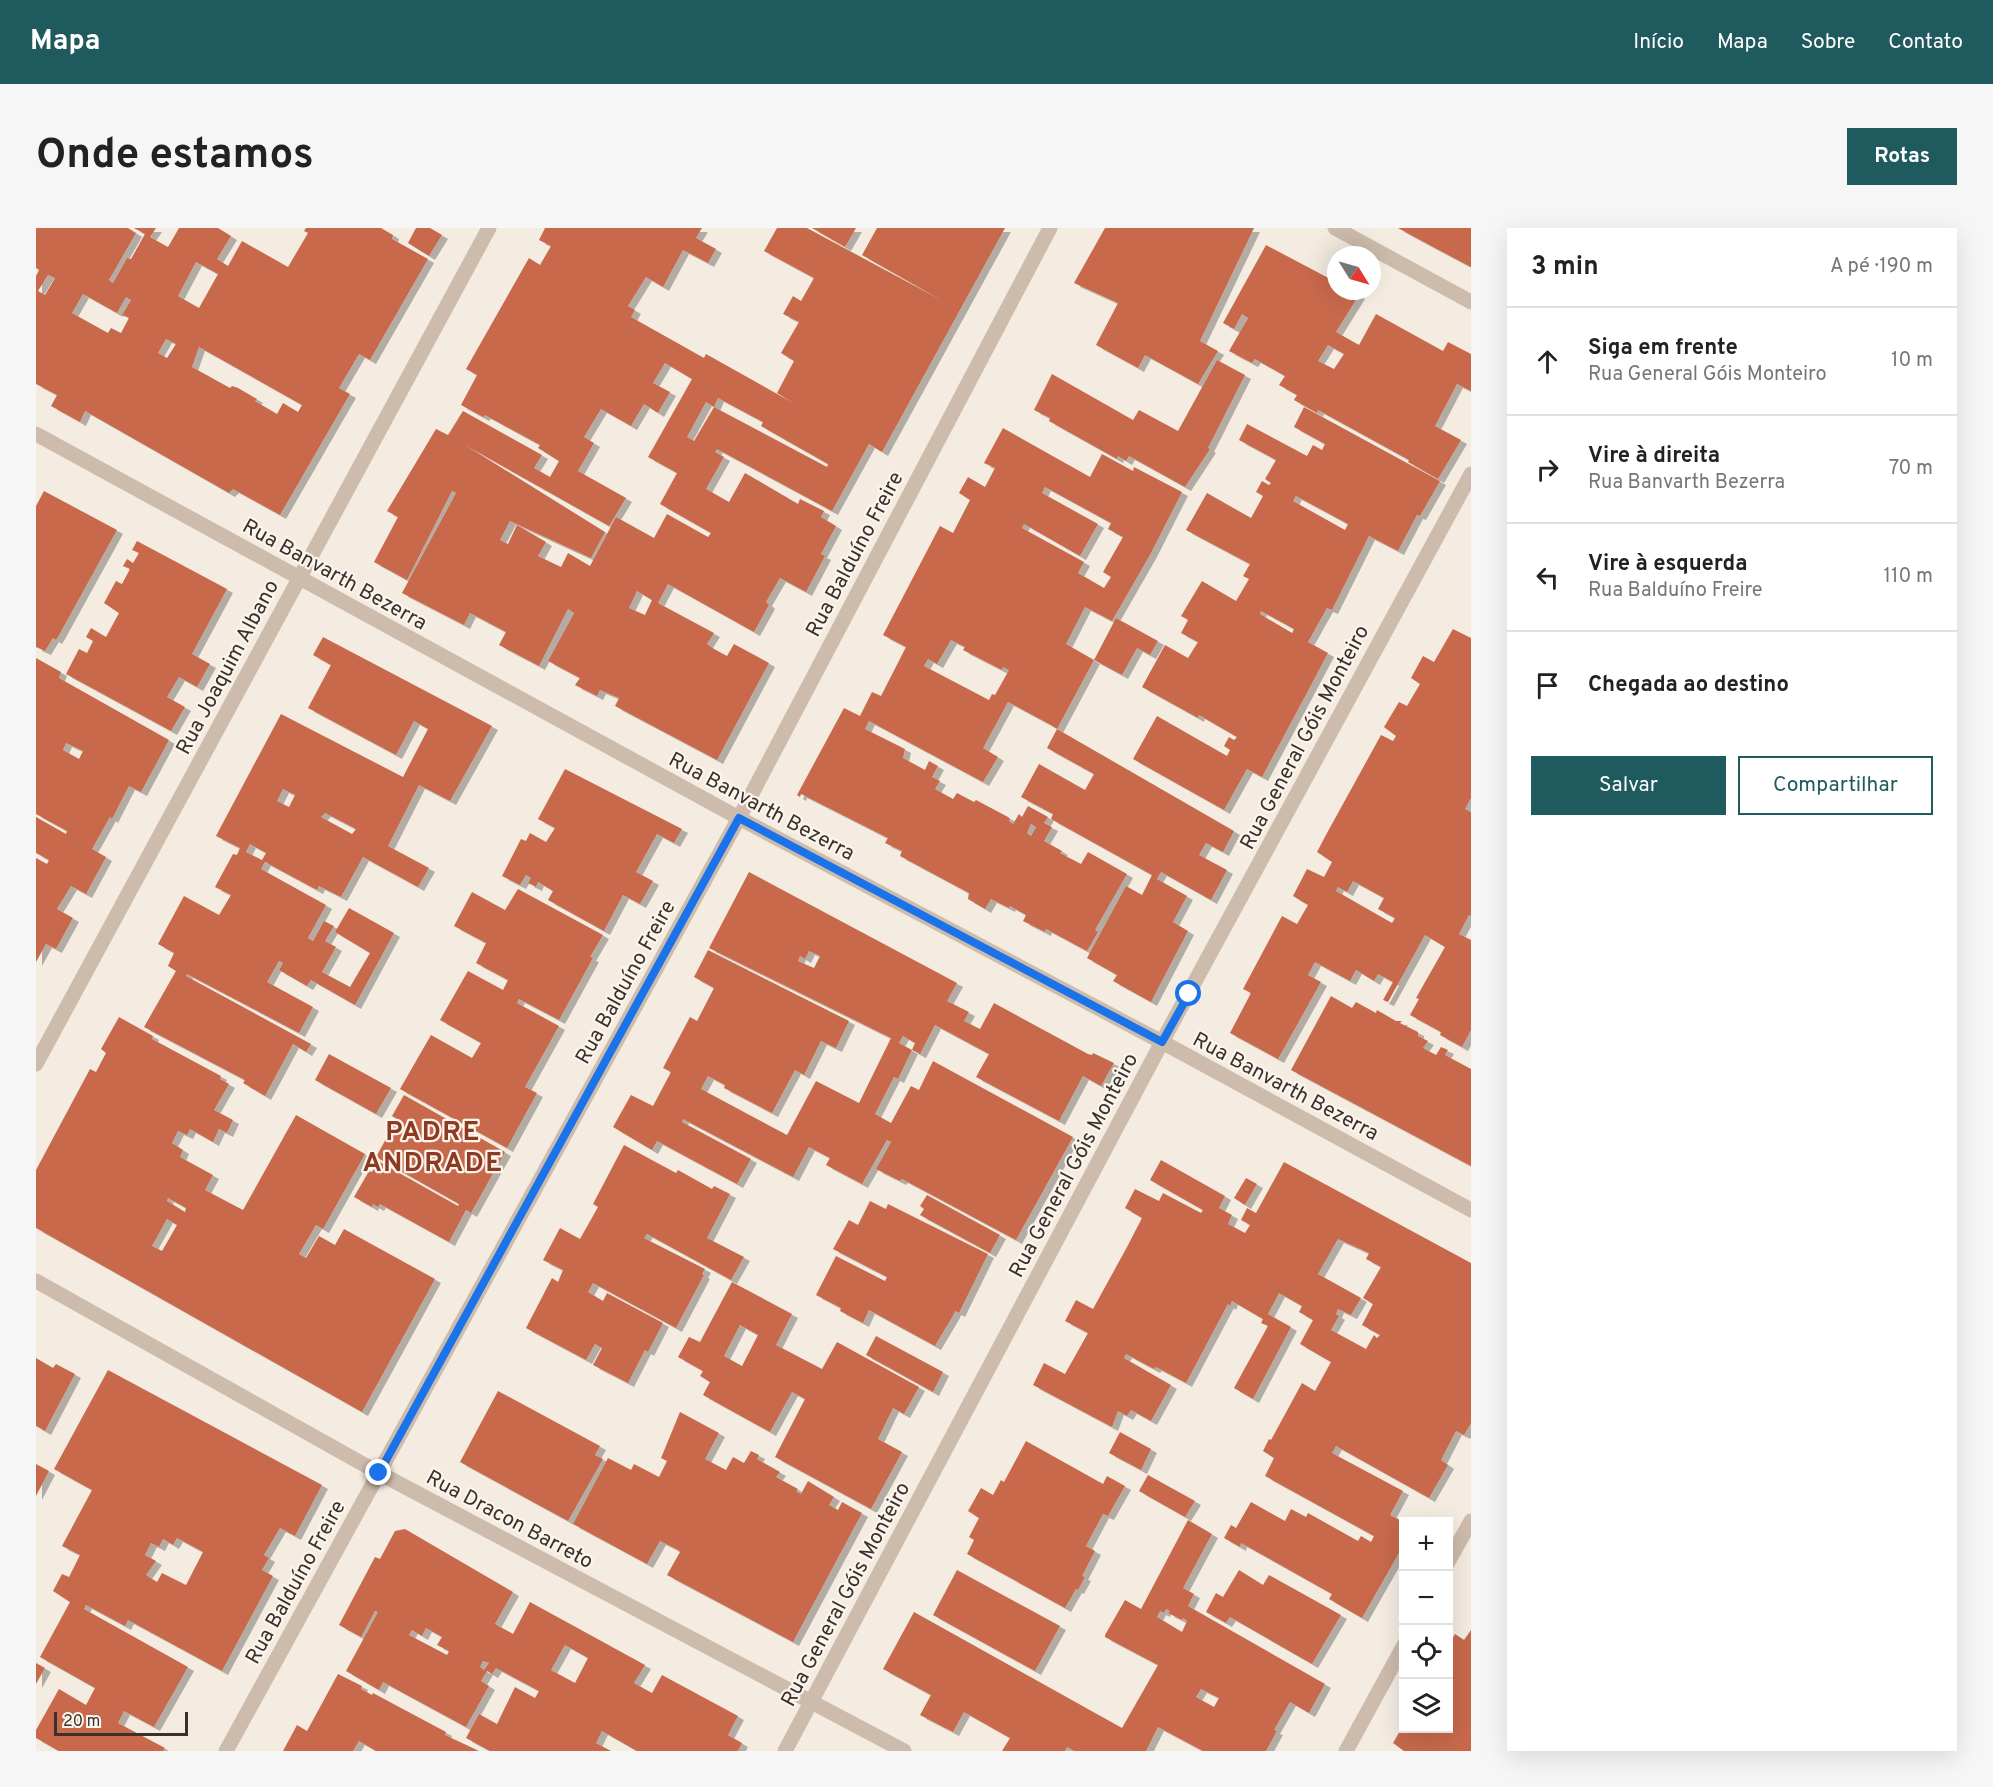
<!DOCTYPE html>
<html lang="pt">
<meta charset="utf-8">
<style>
body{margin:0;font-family:Overpass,sans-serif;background:#f6f6f6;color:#222}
.controls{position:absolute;right:18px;bottom:18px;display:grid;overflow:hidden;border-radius:0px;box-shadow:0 6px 24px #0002}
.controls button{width:54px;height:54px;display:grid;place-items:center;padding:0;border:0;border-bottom:2px solid #e0e0e0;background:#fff;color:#222;font:30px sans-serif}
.compass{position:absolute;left:1291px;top:18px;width:54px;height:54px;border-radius:50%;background:#fff;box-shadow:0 6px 24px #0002;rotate:127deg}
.scale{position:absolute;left:18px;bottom:15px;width:134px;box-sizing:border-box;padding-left:6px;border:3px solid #3b302b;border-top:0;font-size:16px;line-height:21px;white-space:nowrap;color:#3b302b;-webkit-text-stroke:4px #fbf5ee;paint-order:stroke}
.stop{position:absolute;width:18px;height:18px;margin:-14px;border:4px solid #1a73e8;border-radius:50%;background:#fff}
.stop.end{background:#1a73e8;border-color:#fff;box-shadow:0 2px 6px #0008}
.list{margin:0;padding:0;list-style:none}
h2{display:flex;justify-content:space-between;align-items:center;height:78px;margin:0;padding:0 24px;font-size:26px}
h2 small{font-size:20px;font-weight:400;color:#767676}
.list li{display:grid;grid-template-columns:39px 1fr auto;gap:18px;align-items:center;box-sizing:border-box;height:108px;padding:0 24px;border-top:2px solid #e0e0e0}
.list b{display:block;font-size:22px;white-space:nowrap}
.list p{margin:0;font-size:20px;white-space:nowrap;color:#767676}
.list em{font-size:20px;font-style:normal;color:#767676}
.actions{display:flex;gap:12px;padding:18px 24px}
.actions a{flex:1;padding:14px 0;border:2px solid #1f5a5e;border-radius:0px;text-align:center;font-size:21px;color:#1f5a5e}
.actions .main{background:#1f5a5e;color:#fff}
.icon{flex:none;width:33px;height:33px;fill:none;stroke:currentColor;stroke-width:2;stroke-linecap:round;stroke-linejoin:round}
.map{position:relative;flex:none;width:1435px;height:1523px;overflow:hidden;border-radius:0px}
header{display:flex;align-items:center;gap:36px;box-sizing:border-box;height:84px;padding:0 30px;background:#1f5a5e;color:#fff}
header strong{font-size:28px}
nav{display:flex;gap:33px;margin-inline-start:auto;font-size:21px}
.intro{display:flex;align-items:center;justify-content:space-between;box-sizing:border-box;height:144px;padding:0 36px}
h1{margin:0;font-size:42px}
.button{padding:15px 27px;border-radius:0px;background:#1f5a5e;color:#fff;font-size:21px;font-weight:700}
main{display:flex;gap:36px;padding:0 36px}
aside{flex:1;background:#fff;border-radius:0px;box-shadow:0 6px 24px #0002}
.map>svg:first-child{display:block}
</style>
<header>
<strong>Mapa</strong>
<nav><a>Início</a><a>Mapa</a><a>Sobre</a><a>Contato</a></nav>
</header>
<div class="intro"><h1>Onde estamos</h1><a class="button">Rotas</a></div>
<main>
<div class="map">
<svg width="1435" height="1523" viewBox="0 0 1435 1523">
<defs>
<filter id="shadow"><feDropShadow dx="6" dy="4" stdDeviation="0" flood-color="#0004"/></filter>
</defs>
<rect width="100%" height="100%" fill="#f4ebe1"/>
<g fill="#c8694b" fill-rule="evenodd" filter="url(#shadow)">
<path d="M0 0H92L100 5 73 52 77 55 91 30 95 31 109 6 98 0H120L114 9 132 19 143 0H182L195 8 181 31 192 38 206 13 252 39 272 5 268 3 270 0H345L357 7 356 11 392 31 334 132 323 126 303 160 314 166 244 287 197 261 193 265 49 183 44 194 15 178 21 167 0 156V48L3 42 0 40ZM160 34 182 46 163 80 142 68ZM12 47 19 50 9 67 2 63ZM47 66 81 85 90 69 95 72 86 87 93 90 85 105 75 100 72 105 36 85ZM130 111 140 116 131 130 122 125ZM163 119 266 177 262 184 247 175 241 186 219 173 221 171 202 160 196 158 194 160 156 139Z"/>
<polygon points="380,0 394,0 406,7 393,28 372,15"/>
<path d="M509 0H666L660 10 680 21 672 35 647 22 627 59 610 49 592 78 599 82 595 89 668 130 670 126 759 176 741 165 758 133 745 125 763 94 747 86 757 68 765 73 778 50 728 23 741 0H771L907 73 826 27 841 0H969L846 224 833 216 796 283 681 221 679 224 688 229 670 261 693 274 709 245 762 276 764 271 788 283 785 289 800 298 785 326 789 328 770 364 744 350 730 374 733 377 718 404 632 356 622 375 678 405 671 416 678 421 691 428 698 416 733 435 681 532 579 478 583 470 564 462 561 468 539 457 544 450 512 433 538 385 532 381 503 438 463 417 470 404 434 385 428 397 366 365 420 265 416 263 371 352 338 334 362 289 351 283 400 201 412 207 427 183 506 227 498 240 514 249 523 233 502 220 504 217 449 187 447 189 425 177 441 147 430 141 493 30 504 37 515 18 503 12ZM629 135 656 151 612 229 641 245 624 276 675 305 672 309 631 286 618 310 580 289 554 338 532 325 525 339 502 328 510 314 481 297 472 316 464 312 474 293 555 330 569 304 429 217 573 298 590 270 542 243 558 215 548 209 565 181 595 198 608 176 622 185 634 164 617 155ZM682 170 727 194 725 198 792 236 791 239 678 179 658 213 651 209 670 174 678 179ZM601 363 616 372 609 387 593 380Z"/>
<polygon points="776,0 820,0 809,19"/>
<polygon points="1069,0 1218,0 1164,113 1182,123 1162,156 1109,127 1102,140 1060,117 1082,75 1038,55"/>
<polygon points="1362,0 1435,0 1435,39 1399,20"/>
<path d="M1230 17 1300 54V63H1317L1323 67 1300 104 1323 117 1340 86 1407 123 1412 114 1435 126V163L1421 156 1399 198 1425 212 1402 251 1372 234 1373 232 1282 182 1281 185 1258 172 1261 167 1243 157 1249 148 1219 131 1216 135 1193 123 1212 90 1206 86 1198 101 1187 95ZM1292 117 1308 126 1298 141 1282 133Z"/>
<polygon points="1181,132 1209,147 1172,220 1174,221 1149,259 1093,228 1090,233 1082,228 1081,231 1013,193 1014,190 998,182 1016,146 1097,192 1103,182 1142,203"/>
<path d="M1268 179 1404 253 1384 288 1381 287 1362 323 1333 308 1296 382 1291 380 1272 414 1292 425 1273 461 1226 549 1211 541 1188 582 1097 531 1121 488 1191 528 1194 522 1188 518 1193 509 1198 512 1201 509 1163 487 1162 490 1106 459 1129 417 1152 430 1162 414 1145 405 1152 392 1145 388 1166 353 1200 373 1213 351 1207 348 1214 336 1150 302 1171 265 1215 290 1227 268 1220 264 1226 253 1233 257 1235 255 1229 251 1240 232 1203 212 1211 196 1271 228 1277 217 1286 222 1289 216 1258 199ZM1260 268 1312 296 1309 302 1257 273ZM1225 383 1258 401 1256 405 1224 386Z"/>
<path d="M967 200 1054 249 1066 226 1097 243 1098 239 1146 264 1115 325 1076 393 1049 379 1030 416 1058 432 1080 390 1122 413 1114 427 1101 420 1086 447 1058 432 1021 501 1198 603 1187 624 1170 615 1163 627 1191 642 1175 672 1125 644 1121 651 1151 668 1137 694 1152 703 1115 774 1077 753 1081 747 1051 730 1090 658 1106 667 1116 647 1015 591 1017 586 985 569 1003 536 1049 562 1058 546 1011 520 1021 501 1015 497 972 474 947 520 962 529 947 554 833 493 829 501 869 521 867 530 889 542 893 533 902 538 896 549 904 553 899 561 917 571 921 565 938 574 940 572 972 589 974 591 973 593 977 596 983 586 986 589 992 578 1012 589 1008 595 1016 599 1008 613 1026 623 1024 625 1045 636 1052 624 1091 646 1059 702 1062 704 1051 723 1010 701 1009 704 987 693 990 687 974 678 973 680 955 671 949 681 932 671 933 665 864 628 866 623 849 615 852 610 765 566 764 569 761 567 808 480 824 488 836 464 845 468 870 419 847 407 904 298 917 305 934 272 923 265 932 249 949 259 959 240 948 235ZM1009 259 1075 295 1072 301 1087 309 1067 344 1075 349 1068 360 1042 345 1048 334 986 300 988 296 1044 328 1062 296 1006 265ZM915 412 929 419 927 422 966 442 967 439 973 442 959 467 956 466 953 472 888 438 892 431 901 436ZM995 596 1000 599 995 608 991 605Z"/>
<polygon points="8,263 81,302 22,409 20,412 17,410 9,423 0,419 0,278"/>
<polygon points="101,313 191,361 156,426 174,436 161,459 143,449 131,469 149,479 135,503 30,446 43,421 51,425 57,413 50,409 55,400 70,409 83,385 68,375 80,353 86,356 94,341 87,338 91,331 97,335 103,325 96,322"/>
<path d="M1417 401 1435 410V570L1429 581 1435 584V688L1433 687 1423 706 1435 712V802L1426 819 1404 807 1405 804 1374 787 1383 771 1380 770 1409 719 1389 707 1352 774 1347 772 1357 754 1342 746 1338 753 1320 742 1314 753 1266 727 1279 734 1272 747 1285 754 1242 831 1194 805 1215 765 1207 761 1246 688 1261 696 1272 677 1257 668 1271 641 1288 649 1296 634 1281 624 1291 605 1345 507 1357 513 1360 508 1348 499 1363 474 1371 478 1384 456 1375 450 1387 428 1398 434ZM1317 653 1348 670 1342 681 1359 690 1356 695 1300 663 1302 659 1311 664Z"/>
<path d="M287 409 456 498 414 573 383 557 352 618 393 640 382 659 327 629 305 669 283 658 281 662 229 634 225 641 290 677 272 710 277 713 288 693 298 698 289 713 300 719 286 744 314 759 334 725 299 704 313 680 358 705 319 777 275 752 271 758 243 742 247 735 243 733 231 754 277 779 263 805 151 746 150 748 275 816 270 824 257 816 229 868 207 855 209 852 108 799 140 743 132 738 138 725 122 716 148 668 183 687 195 667 179 659 197 626 201 627 204 620 180 608 181 606 245 486 367 549 392 501 378 493 360 527 272 480 295 437 277 427ZM247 561 259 567 253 579 241 573ZM289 585 320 601 316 606 285 589ZM214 616 230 625 226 632 210 624Z"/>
<path d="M0 430 25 444 23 450 133 512 105 564 93 558 76 591 74 589 56 621 70 629 50 666 35 658 21 681 37 690 20 721 10 716 0 734V630L11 636 13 632 0 625V589L30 606 31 603 0 586ZM30 515 47 523 43 531 27 522Z"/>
<polygon points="529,541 646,601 638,615 621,606 600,644 617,653 604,676 587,667 568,703 512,672 517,663 502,654 500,659 492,655 495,650 490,647 484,657 466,648 485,611 490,613 494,605 510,614 519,600 502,591"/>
<path d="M713 644 921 755 911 773 933 784 928 793 944 801 958 775 1052 826 1056 827 1057 825 1078 835 1065 858 1047 848 1023 893 940 849 953 826 899 797 884 826 876 822 879 815 867 808 863 815 876 822 862 851 858 849 839 886 855 895 875 858 883 862 897 833 1037 909 980 1012 866 951 864 953 840 941 855 914 851 912 826 956 790 937 794 930 773 919 757 949 647 891 646 894 715 931 701 956 621 913 616 922 577 899 595 867 617 878 635 844 627 840 654 789 661 793 678 760 658 749 672 722 813 793 800 820 785 813 768 847 759 842 736 885 688 860 689 857 672 848 665 861 751 907 780 853 823 875 855 810 673 720ZM773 723 784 728 778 740 762 733 764 728 769 731Z"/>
<polygon points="482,661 567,707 554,729 557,730 523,792 483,771 481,775 523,798 489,859 501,865 471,920 364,861 395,807 436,830 445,815 404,792 432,743 467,762 472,752 440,735 450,715 418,698 436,664 469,682"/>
<polygon points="1295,768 1316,780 1320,774 1340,785 1341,782 1360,793 1366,793 1364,795 1382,804 1382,808 1392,813 1387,820 1400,827 1405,819 1412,822 1409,827 1435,841 1435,938 1255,842"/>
<path d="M83 789 117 808 116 811 185 848 184 851 193 856 178 882 197 892 191 905 183 901 177 914 154 901 151 907 142 903 136 915 147 922 144 929 177 947 169 962 207 982 260 887 329 926 287 1001 280 997 263 1026 270 1030 283 1008 299 1017 308 1001 399 1051 326 1184 0 1000V942L54 841 60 844 70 825 65 821ZM132 970 150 980 149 984 131 973ZM131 991 141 997 126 1023 116 1018Z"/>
<polygon points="293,826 355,860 340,886 279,852"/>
<polygon points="368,867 469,924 435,985 430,982 413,1014 344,976 342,979 337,976 336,979 318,969 333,943 336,944 342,933 422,978 423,976 340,929 361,891 356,888"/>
<polygon points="588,917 640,945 642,942 676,961 678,958 694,966 671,1010 708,1029 695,1052 611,1006 608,1010 669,1041 666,1046 668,1047 640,1100 557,1055 552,1064 567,1073 571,1065 627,1095 612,1124 609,1122 592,1155 557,1137 566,1120 559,1116 550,1132 490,1100 516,1050 522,1054 527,1042 507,1032 524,1000 544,1011 562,979 557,976"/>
<path d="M1125 932 1189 968 1183 980 1196 987 1192 996 1209 1005 1214 997 1205 992 1211 980 1220 985 1248 934 1435 1035V1195L1428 1207 1420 1203 1405 1232 1412 1237 1393 1270 1300 1218 1296 1225 1367 1263 1354 1287 1368 1294V1316L1326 1390 1293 1371 1296 1366 1205 1315 1204 1319 1188 1310 1195 1297 1200 1300 1215 1274 1249 1293 1255 1281 1270 1289 1272 1285 1322 1313 1325 1308 1335 1314 1338 1308 1229 1248 1238 1230 1227 1223 1233 1211 1235 1212 1266 1155 1279 1163 1295 1134 1264 1116 1277 1092 1263 1084 1266 1078 1243 1065 1232 1086 1255 1099 1217 1171 1198 1160 1232 1098 1225 1095 1227 1091 1196 1073 1194 1078 1192 1076 1150 1155 1120 1139 1118 1141 1090 1126 1088 1130 1135 1157 1115 1193 1095 1182 1091 1188 1082 1183 1076 1199 997 1157 1008 1135 1029 1146 1052 1105 1029 1093 1040 1072 1057 1081 1091 1019 1106 990 1089 980 1099 961 1123 973 1127 965 1165 985 1167 982 1114 952ZM1302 1011 1333 1025 1330 1031 1345 1039 1327 1070 1337 1076 1326 1097 1344 1107 1341 1110 1338 1107 1330 1121 1295 1102 1303 1088 1300 1086 1302 1081 1315 1087 1325 1070 1282 1046Z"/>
<polygon points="1210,950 1221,956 1209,977 1198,970"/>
<polygon points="891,967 964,1007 954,1025 884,987 888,981 884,978"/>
<polygon points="834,973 850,981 852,976 952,1026 923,1085 919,1083 918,1086 899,1118 833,1082 827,1095 804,1083 805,1080 780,1067 800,1028 849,1053 851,1049 797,1021 813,992 822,997"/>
<path d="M696 1054 756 1086 740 1117 786 1141 801 1114 883 1159 868 1186 857 1180 842 1211 866 1224 835 1281 739 1229 769 1171 756 1164 734 1204 667 1167 674 1154 664 1148 667 1143 642 1129 653 1109 664 1114ZM704 1097 722 1107 706 1138 688 1128Z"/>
<polygon points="840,1108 907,1144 897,1164 830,1127"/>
<polygon points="0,1130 17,1140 20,1136 39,1146 9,1203 0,1198"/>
<path d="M72 1142 286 1257 259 1308 244 1300 228 1327 233 1330 226 1342 237 1348 186 1443 92 1392 89 1398 50 1377 48 1381 152 1439 118 1499 88 1483 82 1495 129 1520 127 1523H23L0 1510V1502L23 1461 50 1477 59 1460 4 1429 34 1374 17 1363 26 1346 33 1349 44 1327 26 1318 56 1262 18 1241ZM141 1310 167 1324 150 1357 126 1345 121 1354 110 1347 120 1333 109 1327 115 1315 123 1319 127 1311 137 1317Z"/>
<polygon points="462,1163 564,1218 559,1227 567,1231 532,1293 424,1234"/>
<polygon points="644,1184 683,1205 669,1231 690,1242 697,1229 708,1235 715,1223 723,1227 721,1231 744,1244 740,1249 762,1261 760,1263 765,1266 772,1253 798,1269 793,1277 802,1282 806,1274 826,1285 757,1414 631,1347 644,1324 642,1322 624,1313 611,1336 537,1296 572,1230 595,1242 598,1236 623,1249 631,1233 625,1230"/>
<polygon points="1084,1204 1115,1221 1105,1242 1073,1225"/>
<polygon points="990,1213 1067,1256 1071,1248 1089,1258 1072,1288 1067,1286 1050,1318 1059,1323 1046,1348 1049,1349 1042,1362 1040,1361 1029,1380 931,1326 938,1312 933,1309 943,1290 932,1283 945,1260 957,1267 965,1252 968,1254"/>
<polygon points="0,1236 13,1243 0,1268"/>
<polygon points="1112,1247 1159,1273 1149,1289 1103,1263"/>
<path d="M1152 1292 1176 1306 1147 1360 1158 1366 1152 1378 1289 1456 1273 1485 1254 1474 1238 1502 1241 1503 1230 1523H1167L1122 1499 1110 1523H1038L1031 1519 1029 1523H966L974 1510 928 1484 917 1504 884 1487 895 1467 847 1441 878 1384 1086 1500 1122 1437 1084 1417 1069 1409V1407L1089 1372 1105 1381ZM1130 1381 1134 1383 1132 1385 1146 1392 1147 1390 1151 1393 1146 1404 1121 1389 1124 1383 1128 1385ZM1165 1461 1183 1470 1178 1479 1160 1469Z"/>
<path d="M369 1301 477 1364 459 1396 477 1406 494 1374 609 1437 598 1455 616 1465 626 1447 702 1488 692 1507 706 1515 702 1523H601L566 1503 560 1515 575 1523H454L430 1510 443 1486 461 1496 479 1459 499 1470 503 1463 460 1440 456 1446 451 1443 445 1453 453 1458 430 1499 347 1454 343 1462 310 1443 342 1384 339 1383 325 1409 303 1397 339 1329 344 1331 359 1303ZM390 1400 406 1409 401 1417 413 1423 411 1427 373 1407 376 1402 386 1408ZM529 1417 552 1430 539 1455 515 1442ZM447 1433 453 1435 448 1442 444 1439Z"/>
<polygon points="921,1342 1024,1398 999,1443 897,1387"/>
<polygon points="1203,1342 1227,1357 1233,1347 1305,1387 1276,1436 1194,1389 1190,1395 1170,1384 1180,1365 1187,1369"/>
<polygon points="1435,1402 1435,1523 1368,1523 1357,1515 1368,1496 1368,1500 1413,1500 1413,1417 1419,1406 1428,1412"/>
<polygon points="0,1435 9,1440 0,1456"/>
<polygon points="302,1446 326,1458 325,1461 336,1467 337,1465 410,1504 409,1507 443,1523 340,1523 323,1513 317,1523 247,1523 261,1497 271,1503"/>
</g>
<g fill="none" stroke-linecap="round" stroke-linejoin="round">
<g stroke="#cdbbac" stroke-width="15">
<polyline points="1299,0 1435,74"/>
<polyline points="0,206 703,590 1126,814 1435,982"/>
<polyline points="0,836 453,0"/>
<polyline points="0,1053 343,1245 868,1523"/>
<polyline points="1412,1334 1435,1293"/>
<polyline points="190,1523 703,590 1014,0"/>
<polyline points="749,1523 1126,814 1435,246"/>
<polyline points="1310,1523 1368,1417"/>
</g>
</g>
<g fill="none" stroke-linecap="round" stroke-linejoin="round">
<polyline stroke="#1a73e8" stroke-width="8" points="343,1245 703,590 1126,814 1153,766"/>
</g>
<g text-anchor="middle" stroke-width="4.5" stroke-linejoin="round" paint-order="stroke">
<g font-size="21" fill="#3b302b" stroke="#fbf5ee">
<text transform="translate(818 326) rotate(-62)" y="7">Rua Balduíno Freire</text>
<text transform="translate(299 346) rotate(29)" y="7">Rua Banvarth Bezerra</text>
<text transform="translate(191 439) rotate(-62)" y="7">Rua Joaquim Albano</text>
<text transform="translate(1268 509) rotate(-62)" y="7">Rua General Góis Monteiro</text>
<text transform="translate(726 578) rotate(28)" y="7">Rua Banvarth Bezerra</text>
<text transform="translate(589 754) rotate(-61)" y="7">Rua Balduíno Freire</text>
<text transform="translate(1250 858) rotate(28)" y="7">Rua Banvarth Bezerra</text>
<text transform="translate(1037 937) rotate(-62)" y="7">Rua General Góis Monteiro</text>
<text transform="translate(474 1291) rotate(28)" y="7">Rua Dracon Barreto</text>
<text transform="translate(259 1354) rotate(-61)" y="7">Rua Balduíno Freire</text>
<text transform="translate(809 1366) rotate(-62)" y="7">Rua General Góis Monteiro</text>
</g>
<g font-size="27" font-weight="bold" letter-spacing="1.5" fill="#8c3b22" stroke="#fbf5ee">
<text x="397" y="912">PADRE<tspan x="397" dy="31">ANDRADE</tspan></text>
</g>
</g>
</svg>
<div class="controls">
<button>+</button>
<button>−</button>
<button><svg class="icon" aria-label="locate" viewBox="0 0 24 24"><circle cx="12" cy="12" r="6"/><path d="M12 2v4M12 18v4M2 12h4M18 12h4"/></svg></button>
<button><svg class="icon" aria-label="layers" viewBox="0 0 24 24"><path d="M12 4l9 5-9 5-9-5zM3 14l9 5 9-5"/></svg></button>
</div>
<svg class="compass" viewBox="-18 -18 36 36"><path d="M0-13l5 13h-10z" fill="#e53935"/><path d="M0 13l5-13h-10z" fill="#767676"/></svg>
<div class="scale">20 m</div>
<div class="stop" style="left:1153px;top:766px"></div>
<div class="stop end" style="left:343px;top:1245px"></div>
</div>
<aside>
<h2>3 min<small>A pé · 190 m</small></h2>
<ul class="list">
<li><svg class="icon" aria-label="ahead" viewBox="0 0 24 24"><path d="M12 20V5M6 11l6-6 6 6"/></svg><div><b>Siga em frente</b><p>Rua General Góis Monteiro</p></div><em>10 m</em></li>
<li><svg class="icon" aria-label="right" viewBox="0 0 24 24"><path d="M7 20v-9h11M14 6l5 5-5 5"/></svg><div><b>Vire à direita</b><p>Rua Banvarth Bezerra</p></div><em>70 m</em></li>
<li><svg class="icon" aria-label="left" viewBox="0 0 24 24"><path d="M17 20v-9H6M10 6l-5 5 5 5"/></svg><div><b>Vire à esquerda</b><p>Rua Balduíno Freire</p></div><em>110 m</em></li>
<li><svg class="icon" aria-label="arrive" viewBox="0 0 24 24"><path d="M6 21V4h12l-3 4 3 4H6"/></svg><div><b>Chegada ao destino</b></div></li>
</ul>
<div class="actions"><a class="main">Salvar</a><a>Compartilhar</a></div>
</aside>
</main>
